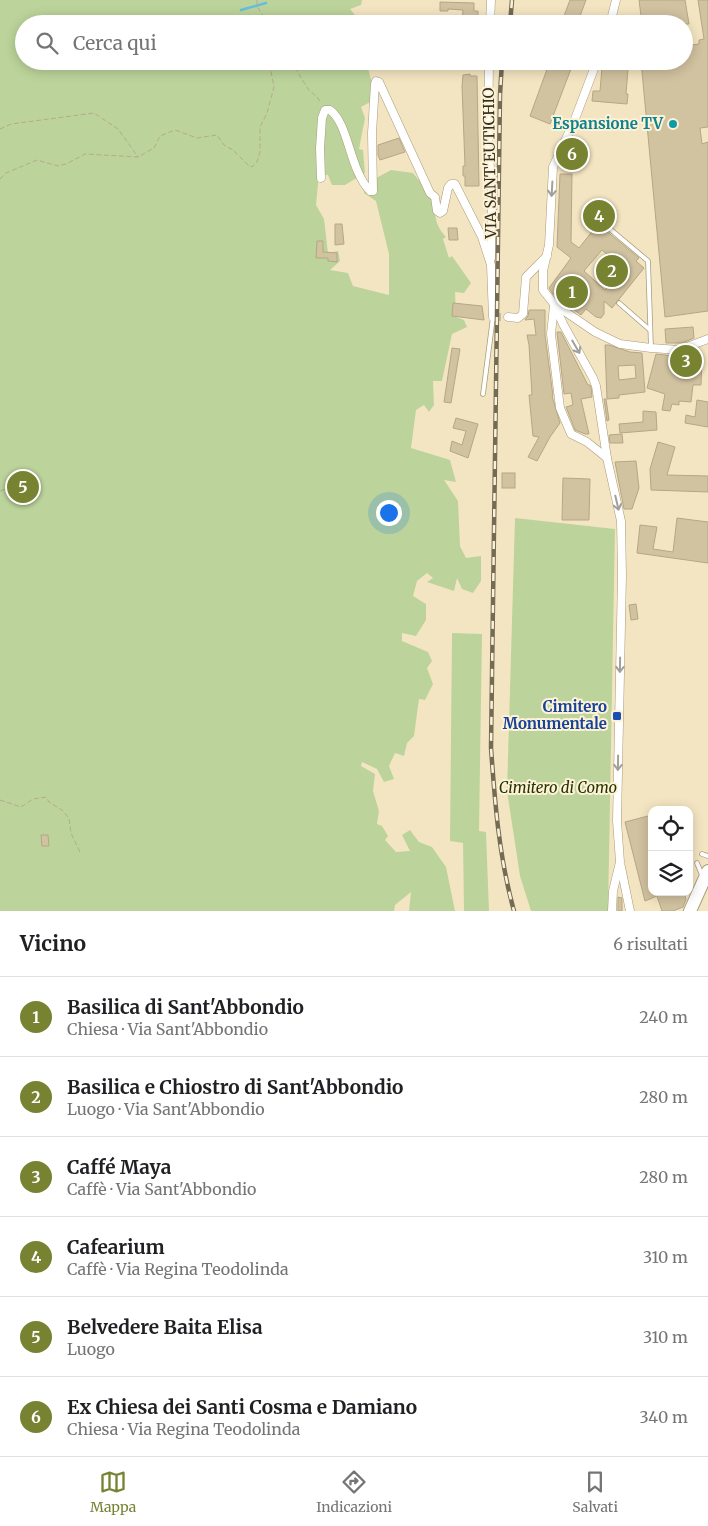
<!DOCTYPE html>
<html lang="it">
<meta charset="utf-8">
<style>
body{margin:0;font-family:Merriweather,serif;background:#f2f2f2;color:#202124}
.controls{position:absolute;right:15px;bottom:15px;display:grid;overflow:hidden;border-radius:10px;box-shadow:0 2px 12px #0003}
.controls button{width:45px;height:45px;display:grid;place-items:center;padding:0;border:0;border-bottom:1px solid #e0e0e0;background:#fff;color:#202124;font:25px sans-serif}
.you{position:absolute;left:388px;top:512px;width:18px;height:18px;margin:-12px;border:4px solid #fff;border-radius:50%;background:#1a73e8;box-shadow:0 0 0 8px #1a73e833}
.badge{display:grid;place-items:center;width:32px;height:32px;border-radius:50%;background:#778331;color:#fff;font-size:16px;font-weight:700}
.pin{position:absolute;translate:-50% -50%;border:2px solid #fff;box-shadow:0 1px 5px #0006}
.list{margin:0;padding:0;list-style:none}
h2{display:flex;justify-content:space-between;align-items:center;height:65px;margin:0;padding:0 20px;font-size:21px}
h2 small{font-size:16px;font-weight:400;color:#757577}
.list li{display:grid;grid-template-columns:32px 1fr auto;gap:15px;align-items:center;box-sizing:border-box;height:80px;padding:0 20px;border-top:1px solid #e0e0e0}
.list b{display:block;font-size:19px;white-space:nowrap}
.list p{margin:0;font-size:16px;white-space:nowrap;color:#757577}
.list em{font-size:16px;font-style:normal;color:#757577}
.icon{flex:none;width:28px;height:28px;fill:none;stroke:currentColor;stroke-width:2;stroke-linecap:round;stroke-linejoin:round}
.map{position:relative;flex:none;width:708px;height:911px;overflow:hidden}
.search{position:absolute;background:#fff;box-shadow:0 2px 12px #0003;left:15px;right:15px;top:15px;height:55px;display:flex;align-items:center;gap:12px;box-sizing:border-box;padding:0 18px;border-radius:28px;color:#757577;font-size:19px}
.sheet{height:545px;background:#fff}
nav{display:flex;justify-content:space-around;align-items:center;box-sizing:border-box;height:70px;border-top:1px solid #e0e0e0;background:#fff;font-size:14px;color:#757577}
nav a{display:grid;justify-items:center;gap:2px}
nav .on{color:#778331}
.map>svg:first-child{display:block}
</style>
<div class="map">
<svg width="708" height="911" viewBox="0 0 708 911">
<rect width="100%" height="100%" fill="#f4e5c2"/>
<g fill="#bcd49b">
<path d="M0 0H362L361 5 350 9 360 21V24H24V61H366L372 83V101L361 107 365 118 359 149 363 150 365 173 345 185H332L328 175 319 174 316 205 324 219 328 253 338 251 340 261 330 270 348 273 353 286 389 295V254L376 201 364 193 367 183 391 170 413 173C419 181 429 190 432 200 438 217 432 221 446 237L443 239 449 258 452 256 471 283 464 293 455 292 456 317 464 320 467 327 452 334 442 381H433L434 405 429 412 424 405 416 410 411 448 450 460 456 482 444 480 458 501 460 546 466 558 481 556V581L473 593 462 589 457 578 454 591 427 582 433 578 427 573 417 581 413 596 426 604V620L416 636 402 633V641L428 652 432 661 427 668 433 684 425 700 419 699 414 736 407 743 404 756 395 753 389 766 394 779 384 782 377 769 362 762 361 766 375 774 373 791 379 811 377 824 382 826 388 836 385 840 396 852 410 851 402 835 410 830 419 842 432 847 446 867 455 911H409L411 892 395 905 394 911H0Z"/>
<polygon points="515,518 615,529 608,911 531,911 520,876 507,791"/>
<polygon points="452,633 482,634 479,831 486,832 489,911 464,911 463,843 450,841"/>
</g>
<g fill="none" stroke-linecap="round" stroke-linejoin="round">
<polyline stroke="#66bede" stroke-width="2.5" points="241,10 266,3"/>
</g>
<g fill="#d1c2a0" stroke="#b5a685" fill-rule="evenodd">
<polygon points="570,0 586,0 577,24 561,24"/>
<polygon points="639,0 685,0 689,24 642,24"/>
<polygon points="698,0 708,0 708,127 700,128 702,144 708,142 708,311 665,317 641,61 684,61 684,46 699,44 699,40 704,39"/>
<polygon points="440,2 474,3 474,11 478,11 478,24 462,24 463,10 448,9 448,11 440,11"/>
<polygon points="618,16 636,23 636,24 616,24"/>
<polygon points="550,61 574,61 550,124 530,116"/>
<polygon points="602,67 628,69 626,94 628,94 627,104 592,101 593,91 600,91"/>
<polygon points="470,74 470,76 477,76 479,186 465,186 465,176 463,176 463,166 465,166 462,86 463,75"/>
<polygon points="399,138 405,152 380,160 378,155 378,145"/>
<polygon points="569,147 581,151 577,161 564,156"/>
<path d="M560 174H572L571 242 579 248 598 224 639 258 636 261 644 268 612 308 604 301V314L601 318 596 317 586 309 581 315 553 294 549 288 571 258 557 247ZM602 250 623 268 605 290 584 271Z"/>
<polygon points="600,208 606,214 598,223 591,218"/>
<polygon points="335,224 342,224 344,244 335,245"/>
<polygon points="448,228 457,228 458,240 449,240"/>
<polygon points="317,241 323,241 323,252 337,253 337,262 328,261 328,258 316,258"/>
<polygon points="453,303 482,306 484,320 452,316"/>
<polygon points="529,310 545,310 545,335 553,396 552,396 560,423 550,437 537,461 528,457 539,437 533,436 529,395 532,395 529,345 527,335 536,335 534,319 525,320 528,316"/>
<polygon points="693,327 694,338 682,343 666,343 665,329"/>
<polygon points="557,332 561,332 588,385 590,385 591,387 592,397 581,399 589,434 585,434 575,430 566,407 573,405 571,393 564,394"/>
<path d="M605 345H609L630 352 642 353 645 392 619 395V398L607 399ZM635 365 636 378 619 380 618 366Z"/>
<polygon points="452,348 460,349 451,403 444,402"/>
<polygon points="656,354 682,357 702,356 701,385 693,385 691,402 679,401 679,405 672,404 670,411 662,410 665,394 647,388"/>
<polygon points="604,399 606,399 609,420 607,421"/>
<polygon points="697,400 708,402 708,427 685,423 686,415 695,417"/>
<polygon points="643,411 656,412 657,430 620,433 619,424 643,422"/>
<polygon points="456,418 478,424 468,458 450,451 452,441 462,445 466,431 453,428"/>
<polygon points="622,434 623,443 610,443 609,435"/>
<polygon points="658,442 675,447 667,475 708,476 708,492 651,490 650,469"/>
<polygon points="636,461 639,488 632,509 624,509 615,462"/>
<rect x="502" y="473" width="13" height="15"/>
<polygon points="563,478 590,479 589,520 562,520"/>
<polygon points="677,518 708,522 708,563 637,553 640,525 657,527 653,549 673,552"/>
<polygon points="636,604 638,619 631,620 629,605"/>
<polygon points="652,815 652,892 684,892 686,899 683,907 673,911 662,911 657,896 645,901 625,822"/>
<polygon points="41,835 48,835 49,846 42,846"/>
<polygon points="618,897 622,898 622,911 618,911"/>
</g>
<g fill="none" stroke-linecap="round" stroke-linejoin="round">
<polyline stroke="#cdc0a1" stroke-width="8" stroke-dasharray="8 4" stroke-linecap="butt" points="493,317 508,317"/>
<g stroke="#a99b7a" stroke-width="5.5">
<g id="service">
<polyline points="604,224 648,261 651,348"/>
<polyline points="619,303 650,330"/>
<polyline points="483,394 493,317"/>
<polyline points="702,854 708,856"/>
<polyline points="697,863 702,875"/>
</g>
</g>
<g stroke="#a99b7a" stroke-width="9">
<g id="minor">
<polyline points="490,24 491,0"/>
<polyline points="610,24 616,0"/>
<polyline points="489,61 488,142 492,195 491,258"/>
<polyline points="597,61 575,119 553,167 549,245 543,271 543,290 554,304 595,332 620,344 651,348 679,350 708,339"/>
<path d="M321 178 320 148 322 118 325 110H330C349 124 349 169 370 191H373L372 133 375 84 376 81 379 82 430 193 435 197 437 211 440 213 443 211 448 188 451 184H455L482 237 491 265 493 317"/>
<polyline points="554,304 563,324 593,378 596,386 607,458 621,521 622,575 617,821 620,862 613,891 612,911"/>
<polyline points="554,306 551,334 560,408 571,434 587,442 607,458"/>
<polyline points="508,317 518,318 523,314 526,277 547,256"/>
<polyline points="621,867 630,911"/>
</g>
</g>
<g stroke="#a99b7a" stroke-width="14">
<polyline id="primary" points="690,911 708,871"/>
</g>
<g stroke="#b6aa8d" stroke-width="1" stroke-dasharray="5 2.5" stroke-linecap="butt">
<polyline points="257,0 257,6 268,24"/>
<polyline points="291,61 308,89 317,97 321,103"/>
<polyline points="0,129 11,124 94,113 118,129 138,157"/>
<polyline points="0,179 6,173 37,160 58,166 66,164 85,154 138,157 154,148 160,136 175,130 197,138 217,135 224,145 233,150 248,165 252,167 257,162 260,152 260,127 267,113 274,87 270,67 270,61"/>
<polyline points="0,491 13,487 23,487"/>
<polyline points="0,800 21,807 33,799 46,797 49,802 62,810 69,818 71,833 80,852"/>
</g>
<use href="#service" stroke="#fff" stroke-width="4"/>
<use href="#minor" stroke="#fff" stroke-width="8"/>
<use href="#primary" stroke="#fff" stroke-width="12"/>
<g stroke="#736b55" stroke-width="4.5">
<g id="rail">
<polyline points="510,24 512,0"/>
<path d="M502 61 500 95 491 748C495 804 499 857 514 911"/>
</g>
</g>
<use href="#rail" stroke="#fef2d6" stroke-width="2.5" stroke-dasharray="8" stroke-linecap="butt"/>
</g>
<defs><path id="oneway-shaft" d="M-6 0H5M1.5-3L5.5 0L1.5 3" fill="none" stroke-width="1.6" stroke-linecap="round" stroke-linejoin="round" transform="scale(1.25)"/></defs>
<g stroke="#a2a09a">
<use href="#oneway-shaft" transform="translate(552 189) rotate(93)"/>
<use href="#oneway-shaft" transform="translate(576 347) rotate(60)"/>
<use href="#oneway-shaft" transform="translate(617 503) rotate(77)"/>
<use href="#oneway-shaft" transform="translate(620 665) rotate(91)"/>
<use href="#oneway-shaft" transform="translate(618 763) rotate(91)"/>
</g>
<circle fill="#0f9aa8" stroke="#fef2d6" stroke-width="2" cx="673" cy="124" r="5"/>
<rect fill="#1a4fb4" stroke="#fef2d6" stroke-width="2" x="612" y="711" width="10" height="10" rx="2.5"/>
<g text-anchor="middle" stroke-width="4" stroke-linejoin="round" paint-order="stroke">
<g font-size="15" font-weight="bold" fill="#0d838f" stroke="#fef2d6" text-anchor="end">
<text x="663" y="129">Espansione TV</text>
</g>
<g font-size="15" fill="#312c1e" stroke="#fef2d6">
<text transform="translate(490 163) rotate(-91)" y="5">VIA SANT'EUTICHIO</text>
</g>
<g font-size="15" font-weight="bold" fill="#164399" stroke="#fef2d6" text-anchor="end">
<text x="607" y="712">Cimitero<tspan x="607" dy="17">Monumentale</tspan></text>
</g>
<g font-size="15" font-style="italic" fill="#233300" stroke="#fef2d6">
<text x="558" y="793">Cimitero di Como</text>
</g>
</g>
</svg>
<div class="controls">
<button><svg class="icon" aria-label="locate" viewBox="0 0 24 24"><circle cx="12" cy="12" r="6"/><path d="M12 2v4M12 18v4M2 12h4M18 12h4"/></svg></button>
<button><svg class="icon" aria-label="layers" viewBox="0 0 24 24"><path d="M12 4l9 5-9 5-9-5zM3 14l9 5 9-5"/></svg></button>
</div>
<div class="you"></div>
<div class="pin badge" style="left:572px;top:292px">1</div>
<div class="pin badge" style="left:612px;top:271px">2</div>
<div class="pin badge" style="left:686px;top:361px">3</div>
<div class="pin badge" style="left:599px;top:216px">4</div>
<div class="pin badge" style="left:23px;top:487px">5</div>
<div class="pin badge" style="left:572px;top:154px">6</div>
<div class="search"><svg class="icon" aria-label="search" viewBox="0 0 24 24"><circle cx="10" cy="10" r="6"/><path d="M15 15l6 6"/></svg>Cerca qui</div>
</div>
<section class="sheet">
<h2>Vicino<small>6 risultati</small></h2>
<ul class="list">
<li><span class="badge">1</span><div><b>Basilica di Sant'Abbondio</b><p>Chiesa · Via Sant'Abbondio</p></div><em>240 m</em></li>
<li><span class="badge">2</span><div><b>Basilica e Chiostro di Sant'Abbondio</b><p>Luogo · Via Sant'Abbondio</p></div><em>280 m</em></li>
<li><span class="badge">3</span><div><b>Caffé Maya</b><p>Caffè · Via Sant'Abbondio</p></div><em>280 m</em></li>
<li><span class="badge">4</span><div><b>Cafearium</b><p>Caffè · Via Regina Teodolinda</p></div><em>310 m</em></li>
<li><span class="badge">5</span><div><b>Belvedere Baita Elisa</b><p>Luogo</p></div><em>310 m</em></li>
<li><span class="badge">6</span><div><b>Ex Chiesa dei Santi Cosma e Damiano</b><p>Chiesa · Via Regina Teodolinda</p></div><em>340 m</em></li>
</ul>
</section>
<nav>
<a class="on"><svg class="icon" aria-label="map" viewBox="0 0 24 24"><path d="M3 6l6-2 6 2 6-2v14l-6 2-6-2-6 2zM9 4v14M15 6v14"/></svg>Mappa</a>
<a><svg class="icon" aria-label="directions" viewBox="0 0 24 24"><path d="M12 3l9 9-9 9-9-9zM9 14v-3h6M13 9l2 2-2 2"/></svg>Indicazioni</a>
<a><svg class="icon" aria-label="saved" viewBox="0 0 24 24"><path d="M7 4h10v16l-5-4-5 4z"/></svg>Salvati</a>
</nav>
